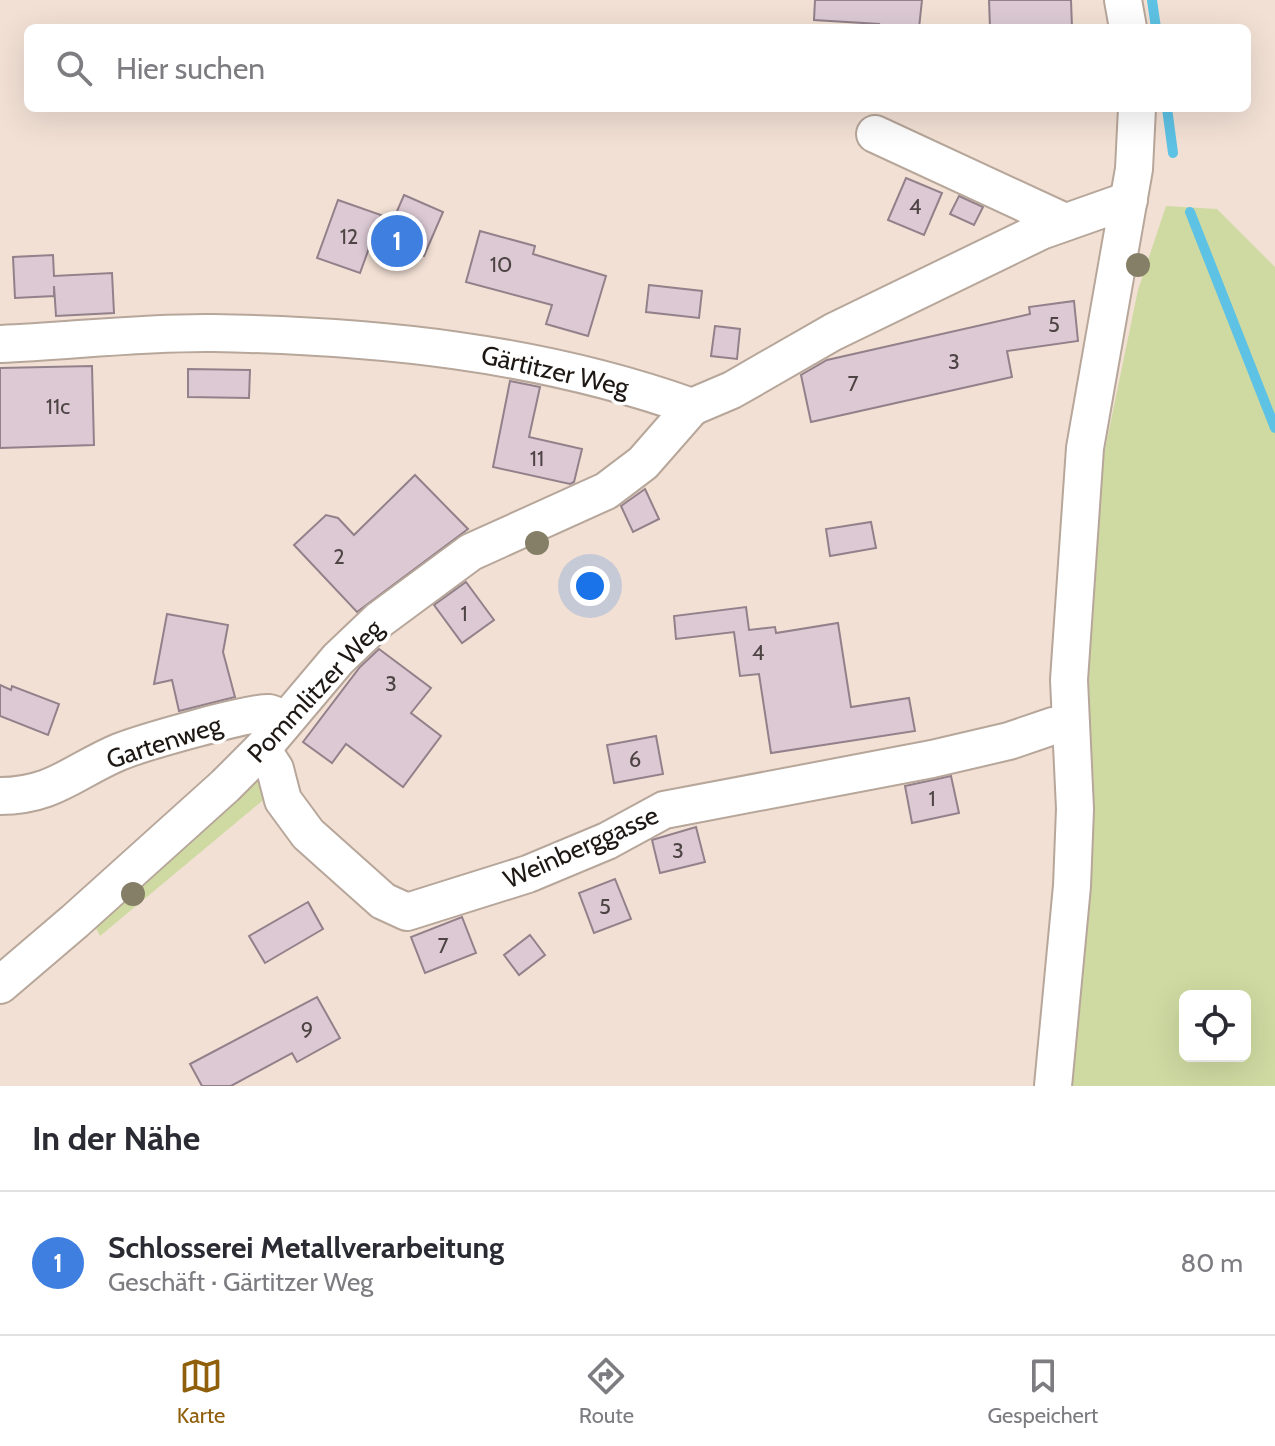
<!DOCTYPE html>
<html lang="de">
<meta charset="utf-8">
<style>
body{margin:0;font-family:Cabin,sans-serif;background:#f2f2f3;color:#2b2b33}
.controls{position:absolute;right:24px;bottom:24px;display:grid;overflow:hidden;border-radius:12px;box-shadow:0 8px 32px #0002}
.controls button{width:72px;height:72px;display:grid;place-items:center;padding:0;border:0;border-bottom:2px solid #e1e1e2;background:#fff;color:#2b2b33;font:40px sans-serif}
.you{position:absolute;left:590px;top:586px;width:28px;height:28px;margin:-20px;border:6px solid #fff;border-radius:50%;background:#1a73e8;box-shadow:0 0 0 12px #1a73e833}
.badge{display:grid;place-items:center;width:52px;height:52px;border-radius:50%;background:#8f5f0b;color:#fff;font-size:26px;font-weight:700}
.pin{position:absolute;translate:-50% -50%;border:4px solid #fff;box-shadow:0 2px 8px #0006}
.list{margin:0;padding:0;list-style:none}
h2{display:flex;justify-content:space-between;align-items:center;height:104px;margin:0;padding:0 32px;font-size:34px}
h2 small{font-size:26px;font-weight:400;color:#7c7c81}
.list li{display:grid;grid-template-columns:52px 1fr auto;gap:24px;align-items:center;box-sizing:border-box;height:144px;padding:0 32px;border-top:2px solid #e1e1e2}
.list b{display:block;font-size:30px;white-space:nowrap}
.list p{margin:0;font-size:26px;white-space:nowrap;color:#7c7c81}
.list em{font-size:26px;font-style:normal;color:#7c7c81}
.icon{flex:none;width:44px;height:44px;fill:none;stroke:currentColor;stroke-width:2;stroke-linecap:round;stroke-linejoin:round}
.map{position:relative;flex:none;width:1275px;height:1086px;overflow:hidden}
.search{position:absolute;background:#fff;box-shadow:0 8px 32px #0002;left:24px;right:24px;top:24px;height:88px;display:flex;align-items:center;gap:20px;box-sizing:border-box;padding:0 28px;border-radius:12px;color:#7c7c81;font-size:30px}
.sheet{height:248px;background:#fff}
nav{display:flex;justify-content:space-around;align-items:center;box-sizing:border-box;height:112px;border-top:2px solid #e1e1e2;background:#fff;font-size:22px;color:#7c7c81}
nav a{display:grid;justify-items:center;gap:4px}
nav .on{color:#8f5f0b}
.map>svg:first-child{display:block}
</style>
<div class="map">
<svg width="1275" height="1086" viewBox="0 0 1275 1086">
<rect width="100%" height="100%" fill="#f2e0d4"/>
<g fill="#cfdaa2" fill-rule="evenodd">
<path d="M1166 206 1217 209 1275 267V1086H1067L1086 817 1093 507 1138 290ZM1185 996H1245V1056H1185Z"/>
<polygon points="257,771 274,791 100,936 92,920"/>
</g>
<g fill="none" stroke-linecap="round" stroke-linejoin="round">
<g stroke="#5ec2e4" stroke-width="10">
<polyline points="1152,0 1156,28"/>
<polyline points="1167,108 1173,153"/>
<polyline points="1190,212 1275,428"/>
</g>
</g>
<g fill="#dcc9d4" stroke="#92808a" stroke-width="2">
<polygon points="815,0 922,0 919,28 878,28 879,24 814,20"/>
<polygon points="989,0 1071,0 1072,28 990,28"/>
<polygon points="906,178 942,193 924,235 888,220"/>
<polygon points="404,195 443,212 424,256 385,239"/>
<polygon points="959,196 983,207 974,225 950,214"/>
<polygon points="338,200 381,215 360,273 317,258"/>
<polygon points="480,231 535,246 533,254 606,276 588,336 546,324 552,305 466,282"/>
<polygon points="53,255 54,276 112,273 114,313 56,316 54,286 54,296 15,298 13,257"/>
<polygon points="649,285 702,291 699,318 646,312"/>
<polygon points="1074,301 1078,341 1007,351 1012,377 811,422 801,375 827,360 1030,314 1029,307"/>
<polygon points="715,326 740,329 737,359 711,356"/>
<polygon points="92,366 94,445 0,448 0,368"/>
<polygon points="188,369 250,370 249,398 188,397"/>
<polygon points="510,381 540,387 529,437 582,449 574,482 570,484 493,467"/>
<polygon points="415,475 468,529 357,612 294,545 326,515 338,518 354,535"/>
<polygon points="645,489 659,519 633,532 621,506"/>
<polygon points="871,522 876,548 830,556 826,529"/>
<polygon points="466,582 494,620 462,643 434,605"/>
<polygon points="746,607 749,630 775,627 776,633 838,623 851,707 909,698 915,731 771,753 759,674 740,676 734,632 676,639 674,616"/>
<polygon points="167,614 228,625 223,652 235,697 179,711 172,680 154,684"/>
<polygon points="379,649 431,688 411,713 441,736 403,787 346,744 332,763 303,742 360,667"/>
<polygon points="0,685 11,690 12,686 59,704 48,735 0,716"/>
<polygon points="656,736 663,774 614,783 607,745"/>
<polygon points="951,776 959,813 912,823 905,786"/>
<polygon points="696,827 705,862 660,873 652,840"/>
<polygon points="615,879 631,919 594,933 579,893"/>
<polygon points="308,902 323,929 265,963 249,936"/>
<polygon points="462,917 476,953 425,973 411,937"/>
<polygon points="530,935 545,955 519,975 504,955"/>
<polygon points="317,997 340,1038 297,1062 292,1053 231,1086 202,1086 190,1064"/>
</g>
<g fill="none" stroke-linecap="round" stroke-linejoin="round">
<g stroke="#b7a69a" stroke-width="40">
<g id="minor">
<polyline points="1123,0 1128,28"/>
<polyline points="875,134 1065,222"/>
<path d="M0 344C70 341 143 332 213 333 376 336 538 352 692 407L732 390 833 332 1041 231 1129 200"/>
<polyline points="262,749 275,769 283,800 308,834 383,901 407,912 528,874 607,841 664,810 932,759 1009,741 1053,726 1071,725"/>
<path d="M0 796C53 796 74 771 119 752 141 743 249 712 269 713 274 714 281 718 286 720"/>
<polyline points="0,985 75,921 225,786 262,749 338,659 379,620 471,552 606,491 643,463 692,407"/>
<polyline points="1053,1086 1072,886 1075,809 1069,680 1085,448 1134,169 1137,108"/>
</g>
</g>
<use href="#minor" stroke="#fff" stroke-width="36"/>
</g>
<g fill="#857f67">
<circle cx="1138" cy="265" r="12"/>
<circle cx="537" cy="543" r="12"/>
<circle cx="133" cy="894" r="12"/>
</g>
<g text-anchor="middle" stroke-width="7" stroke-linejoin="round" paint-order="stroke">
<g font-size="22" fill="#4e4444">
<text x="915" y="214">4</text>
<text x="349" y="244">12</text>
<text x="501" y="272">10</text>
<text x="1054" y="332">5</text>
<text x="954" y="369">3</text>
<text x="853" y="391">7</text>
<text x="58" y="414">11c</text>
<text x="537" y="466">11</text>
<text x="339" y="564">2</text>
<text x="464" y="621">1</text>
<text x="758" y="660">4</text>
<text x="391" y="691">3</text>
<text x="635" y="767">6</text>
<text x="932" y="806">1</text>
<text x="678" y="858">3</text>
<text x="605" y="914">5</text>
<text x="443" y="953">7</text>
<text x="307" y="1037">9</text>
</g>
<g font-size="26" fill="#1e1814" stroke="#fff">
<text transform="translate(555 371) rotate(13)" y="9">Gärtitzer Weg</text>
<text transform="translate(315 691) rotate(-47)" y="9">Pommlitzer Weg</text>
<text transform="translate(164 742) rotate(-18)" y="9">Gartenweg</text>
<text transform="translate(581 847) rotate(-24)" y="9">Weinberggasse</text>
</g>
</g>
</svg>
<div class="controls">
<button><svg class="icon" aria-label="locate" viewBox="0 0 24 24"><circle cx="12" cy="12" r="6"/><path d="M12 2v4M12 18v4M2 12h4M18 12h4"/></svg></button>
</div>
<div class="you"></div>
<div class="pin badge" style="left:397px;top:241px;background:#3f7fe0">1</div>
<div class="search"><svg class="icon" aria-label="search" viewBox="0 0 24 24"><circle cx="10" cy="10" r="6"/><path d="M15 15l6 6"/></svg>Hier suchen</div>
</div>
<section class="sheet">
<h2>In der Nähe<small></small></h2>
<ul class="list">
<li><span class="badge" style="background:#3f7fe0">1</span><div><b>Schlosserei Metallverarbeitung</b><p>Geschäft · Gärtitzer Weg</p></div><em>80 m</em></li>
</ul>
</section>
<nav>
<a class="on"><svg class="icon" aria-label="map" viewBox="0 0 24 24"><path d="M3 6l6-2 6 2 6-2v14l-6 2-6-2-6 2zM9 4v14M15 6v14"/></svg>Karte</a>
<a><svg class="icon" aria-label="directions" viewBox="0 0 24 24"><path d="M12 3l9 9-9 9-9-9zM9 14v-3h6M13 9l2 2-2 2"/></svg>Route</a>
<a><svg class="icon" aria-label="saved" viewBox="0 0 24 24"><path d="M7 4h10v16l-5-4-5 4z"/></svg>Gespeichert</a>
</nav>
